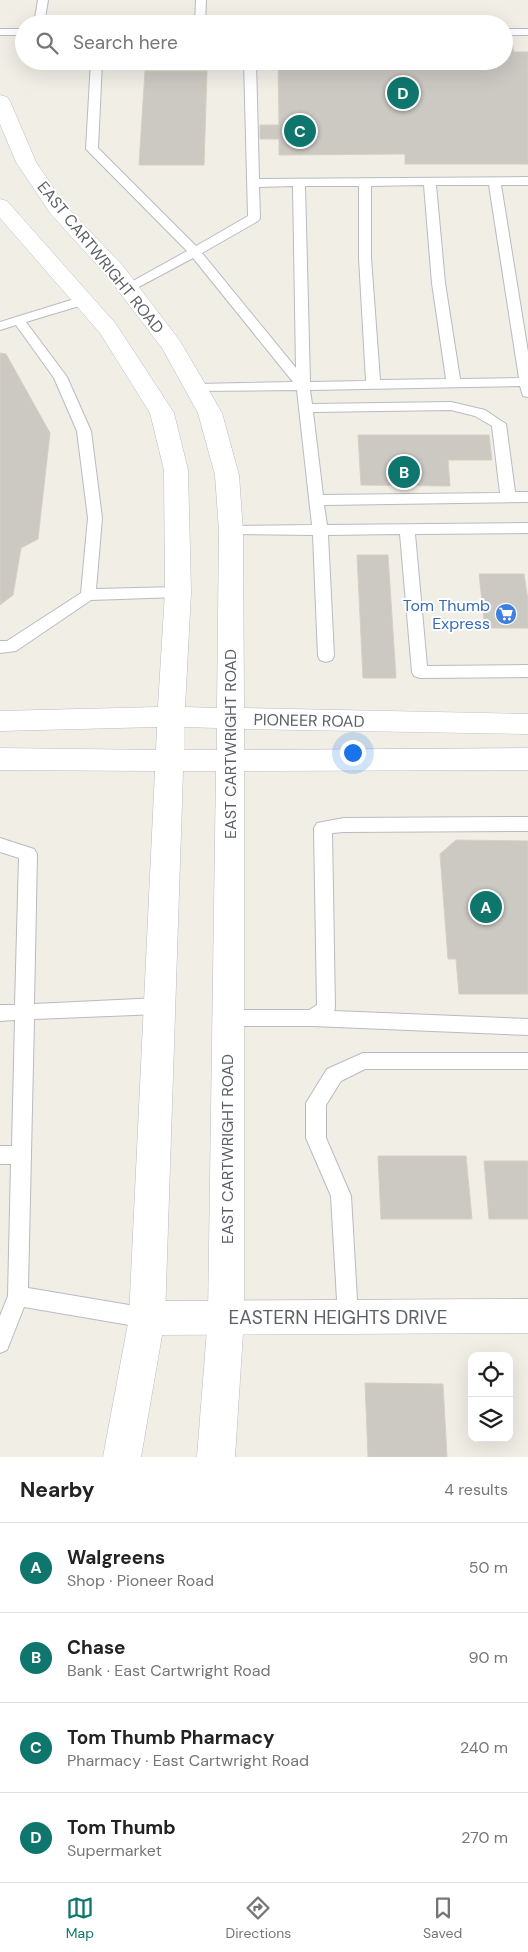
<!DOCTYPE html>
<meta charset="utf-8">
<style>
body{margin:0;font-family:"DM Sans",sans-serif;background:#f2f2f2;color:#222}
.controls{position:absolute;right:15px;bottom:15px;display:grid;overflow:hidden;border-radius:10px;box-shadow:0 5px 20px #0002}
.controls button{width:45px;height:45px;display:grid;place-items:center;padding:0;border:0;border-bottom:1px solid #e0e0e0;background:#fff;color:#222;font:25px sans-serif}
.you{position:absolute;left:352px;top:752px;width:18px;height:18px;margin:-12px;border:4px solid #fff;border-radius:50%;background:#1a73e8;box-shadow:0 0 0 8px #1a73e833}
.badge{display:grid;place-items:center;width:32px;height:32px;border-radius:50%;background:#0f766e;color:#fff;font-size:16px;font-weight:700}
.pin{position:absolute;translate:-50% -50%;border:2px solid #fff;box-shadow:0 1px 5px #0006}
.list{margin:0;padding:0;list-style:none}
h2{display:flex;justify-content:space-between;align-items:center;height:65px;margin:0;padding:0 20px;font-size:21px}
h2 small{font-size:16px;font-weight:400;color:#767676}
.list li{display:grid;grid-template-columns:32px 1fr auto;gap:15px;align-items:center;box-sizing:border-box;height:90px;padding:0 20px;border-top:1px solid #e0e0e0}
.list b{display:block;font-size:19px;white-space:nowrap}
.list p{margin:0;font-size:16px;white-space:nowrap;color:#767676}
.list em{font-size:16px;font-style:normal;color:#767676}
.icon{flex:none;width:28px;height:28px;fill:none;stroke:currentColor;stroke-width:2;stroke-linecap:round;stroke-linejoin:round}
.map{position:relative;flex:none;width:528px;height:1457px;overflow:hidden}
.search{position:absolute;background:#fff;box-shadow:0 5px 20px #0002;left:15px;right:15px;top:15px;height:55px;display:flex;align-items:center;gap:12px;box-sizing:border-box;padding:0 18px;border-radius:28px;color:#767676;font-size:19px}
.sheet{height:425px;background:#fff}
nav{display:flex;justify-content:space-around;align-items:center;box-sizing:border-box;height:70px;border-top:1px solid #e0e0e0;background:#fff;font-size:14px;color:#767676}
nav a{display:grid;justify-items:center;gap:2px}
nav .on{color:#0f766e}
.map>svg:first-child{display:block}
</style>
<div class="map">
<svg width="528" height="1457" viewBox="0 0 528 1457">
<rect width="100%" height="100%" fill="#f0eee5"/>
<g fill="#ccc8c2" stroke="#d6d0c3">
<polygon points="504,38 511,38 514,52 528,52 528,164 405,164 405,154 279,155 279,139 260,139 260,125 279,125 278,61 504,61"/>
<polygon points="145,71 207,71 204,165 139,165"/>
<polygon points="0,353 6,354 50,433 38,539 21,548 13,595 0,605"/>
<polygon points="358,435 489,435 492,460 448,460 450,486 361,485"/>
<polygon points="357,555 388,555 396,678 363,678"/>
<polygon points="479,574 524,574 528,600 528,628 485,628"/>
<polygon points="456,840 528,841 528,994 459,994 456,959 448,959 440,854"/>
<polygon points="378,1156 466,1156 472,1219 381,1219"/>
<polygon points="484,1161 528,1161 528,1219 489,1219"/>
<polygon points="365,1383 443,1384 447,1457 368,1457"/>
</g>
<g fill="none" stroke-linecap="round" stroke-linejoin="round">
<g stroke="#b8bbc0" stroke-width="2">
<g id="lane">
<polygon points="38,0 48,0 44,24 34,24"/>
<polygon points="196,0 206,0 205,24 195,24"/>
<rect x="0" y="29" width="24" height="6"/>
<rect x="504" y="29" width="24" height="6"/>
<path d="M91 61H102L98 148 196 246 248 216 244 61H256L259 179 528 177V185H501L528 352V397L523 396 520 386 310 390 312 404 451 402 485 410 506 424 515 492H528V502L324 505 327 525 528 523V533L415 534 427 666 528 665V677L420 678 414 676 412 672 400 534 328 535 334 656 332 660 326 662 320 660 318 656 313 535 226 534 224 531 226 528 231 526 312 525 297 390 192 391 190 388 192 385 197 384 293 382 193 258 133 290 128 291 122 287 187 251 86 149ZM424 185 432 283 446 379 380 380 371 258V186ZM436 185H489L519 378 460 379 445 283ZM293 186 296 368 202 253 258 221 260 218 259 187ZM305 186H359V258L366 381 310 382ZM451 410 475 416 492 426 500 493 323 495 313 412Z"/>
<polygon points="84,296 89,297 90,300 89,303 26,322 67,377 91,431 102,518 96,589 178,587 183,588 186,592 183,596 178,597 91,600 16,651 0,653 0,641 7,641 81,593 88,518 77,431 54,378 16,325 0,330 0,322"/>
<polygon points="528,817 528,831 344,832 332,833 335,1008 334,1011 528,1019 528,1035 313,1026 227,1026 220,1024 218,1018 220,1012 227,1010 309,1010 317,1005 314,828 317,823 344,818"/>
<polygon points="0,838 34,849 37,854 34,1004 159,998 166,1001 168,1006 166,1011 159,1014 34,1019 28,1288 147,1308 154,1311 157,1318 154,1325 147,1328 24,1307 7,1350 0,1353 0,1316 8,1296 11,1164 0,1164 0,1146 12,1146 15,1020 0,1021 0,1005 15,1005 19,858 0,852"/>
<polygon points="363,1053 528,1053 528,1069 365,1069 341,1081 326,1105 326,1138 351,1196 358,1317 355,1324 348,1327 341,1324 338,1317 331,1196 306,1138 306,1103 327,1069"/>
</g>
</g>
<g stroke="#b8bbc0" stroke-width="1">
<polygon id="street" points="528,1299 528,1333 147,1335 135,1330 129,1318 135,1306 147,1301"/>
</g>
<g stroke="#b9bcc2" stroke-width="1">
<path id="secondary" d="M0 95 7 97 10 101 36 162 65 205 123 266 180 341 222 413 239 475 243 531 244 708 528 714V734L244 729V750L528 748V770L244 771V1317L235 1457H197L208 1317 216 771H183L165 1318 141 1457H103L129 1318 155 771 0 770V748L156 750 157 727 0 731V711L158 707 165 592 164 470 150 413 100 333 0 218V199L7 201 116 324 174 413 188 470 191 592 185 707 217 708 219 531 215 475 198 413 162 348 107 276 50 213 16 162 0 124ZM184 727 217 728V750H184Z"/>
</g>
<use href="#lane" fill="#fff" fill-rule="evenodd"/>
<use href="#street" fill="#fff" fill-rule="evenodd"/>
<use href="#secondary" fill="#fff" fill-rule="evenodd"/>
</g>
<defs>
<g id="supermarket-disc" transform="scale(1.125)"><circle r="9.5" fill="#3f7fe0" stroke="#fff"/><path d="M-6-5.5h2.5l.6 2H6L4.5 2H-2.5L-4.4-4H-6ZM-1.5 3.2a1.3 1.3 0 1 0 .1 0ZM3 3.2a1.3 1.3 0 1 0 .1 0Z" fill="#fff"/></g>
</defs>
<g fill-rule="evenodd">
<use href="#supermarket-disc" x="506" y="614"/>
</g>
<g text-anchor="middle" stroke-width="4" stroke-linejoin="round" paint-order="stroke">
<g font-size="16" fill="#5d6167" stroke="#fff">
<text transform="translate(101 257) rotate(51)" y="6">EAST CARTWRIGHT ROAD</text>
<text transform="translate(309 720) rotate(1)" y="6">PIONEER ROAD</text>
<text transform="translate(230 744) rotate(-90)" y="6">EAST CARTWRIGHT ROAD</text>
<text transform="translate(227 1149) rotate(-90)" y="6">EAST CARTWRIGHT ROAD</text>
</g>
<g font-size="16" fill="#366cbe" stroke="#fff" text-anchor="end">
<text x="490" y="611">Tom Thumb<tspan x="490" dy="18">Express</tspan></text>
</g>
<g font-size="19" fill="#5d6167" stroke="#fff">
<text x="338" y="1324">EASTERN HEIGHTS DRIVE</text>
</g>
</g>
</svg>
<div class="controls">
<button><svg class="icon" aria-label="locate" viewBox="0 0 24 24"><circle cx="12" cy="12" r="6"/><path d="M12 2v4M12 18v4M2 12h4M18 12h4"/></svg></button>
<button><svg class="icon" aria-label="layers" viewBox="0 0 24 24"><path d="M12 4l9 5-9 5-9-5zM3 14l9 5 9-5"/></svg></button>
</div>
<div class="you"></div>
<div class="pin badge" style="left:486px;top:907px">A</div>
<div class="pin badge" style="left:404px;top:472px">B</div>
<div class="pin badge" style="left:300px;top:131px">C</div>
<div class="pin badge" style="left:403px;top:93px">D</div>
<div class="search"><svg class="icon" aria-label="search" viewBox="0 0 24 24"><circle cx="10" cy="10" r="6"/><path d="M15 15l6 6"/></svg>Search here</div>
</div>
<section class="sheet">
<h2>Nearby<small>4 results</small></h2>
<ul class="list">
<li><span class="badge">A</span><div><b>Walgreens</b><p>Shop · Pioneer Road</p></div><em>50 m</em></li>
<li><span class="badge">B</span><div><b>Chase</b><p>Bank · East Cartwright Road</p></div><em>90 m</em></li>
<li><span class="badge">C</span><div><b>Tom Thumb Pharmacy</b><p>Pharmacy · East Cartwright Road</p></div><em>240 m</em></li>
<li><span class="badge">D</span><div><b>Tom Thumb</b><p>Supermarket</p></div><em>270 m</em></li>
</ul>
</section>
<nav>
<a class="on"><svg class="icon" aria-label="map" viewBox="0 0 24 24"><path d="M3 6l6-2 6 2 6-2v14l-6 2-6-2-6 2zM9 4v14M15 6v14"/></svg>Map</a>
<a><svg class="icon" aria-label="directions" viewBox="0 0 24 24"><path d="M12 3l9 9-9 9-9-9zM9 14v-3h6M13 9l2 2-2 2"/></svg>Directions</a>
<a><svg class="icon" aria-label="saved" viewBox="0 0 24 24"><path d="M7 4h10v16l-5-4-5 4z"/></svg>Saved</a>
</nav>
